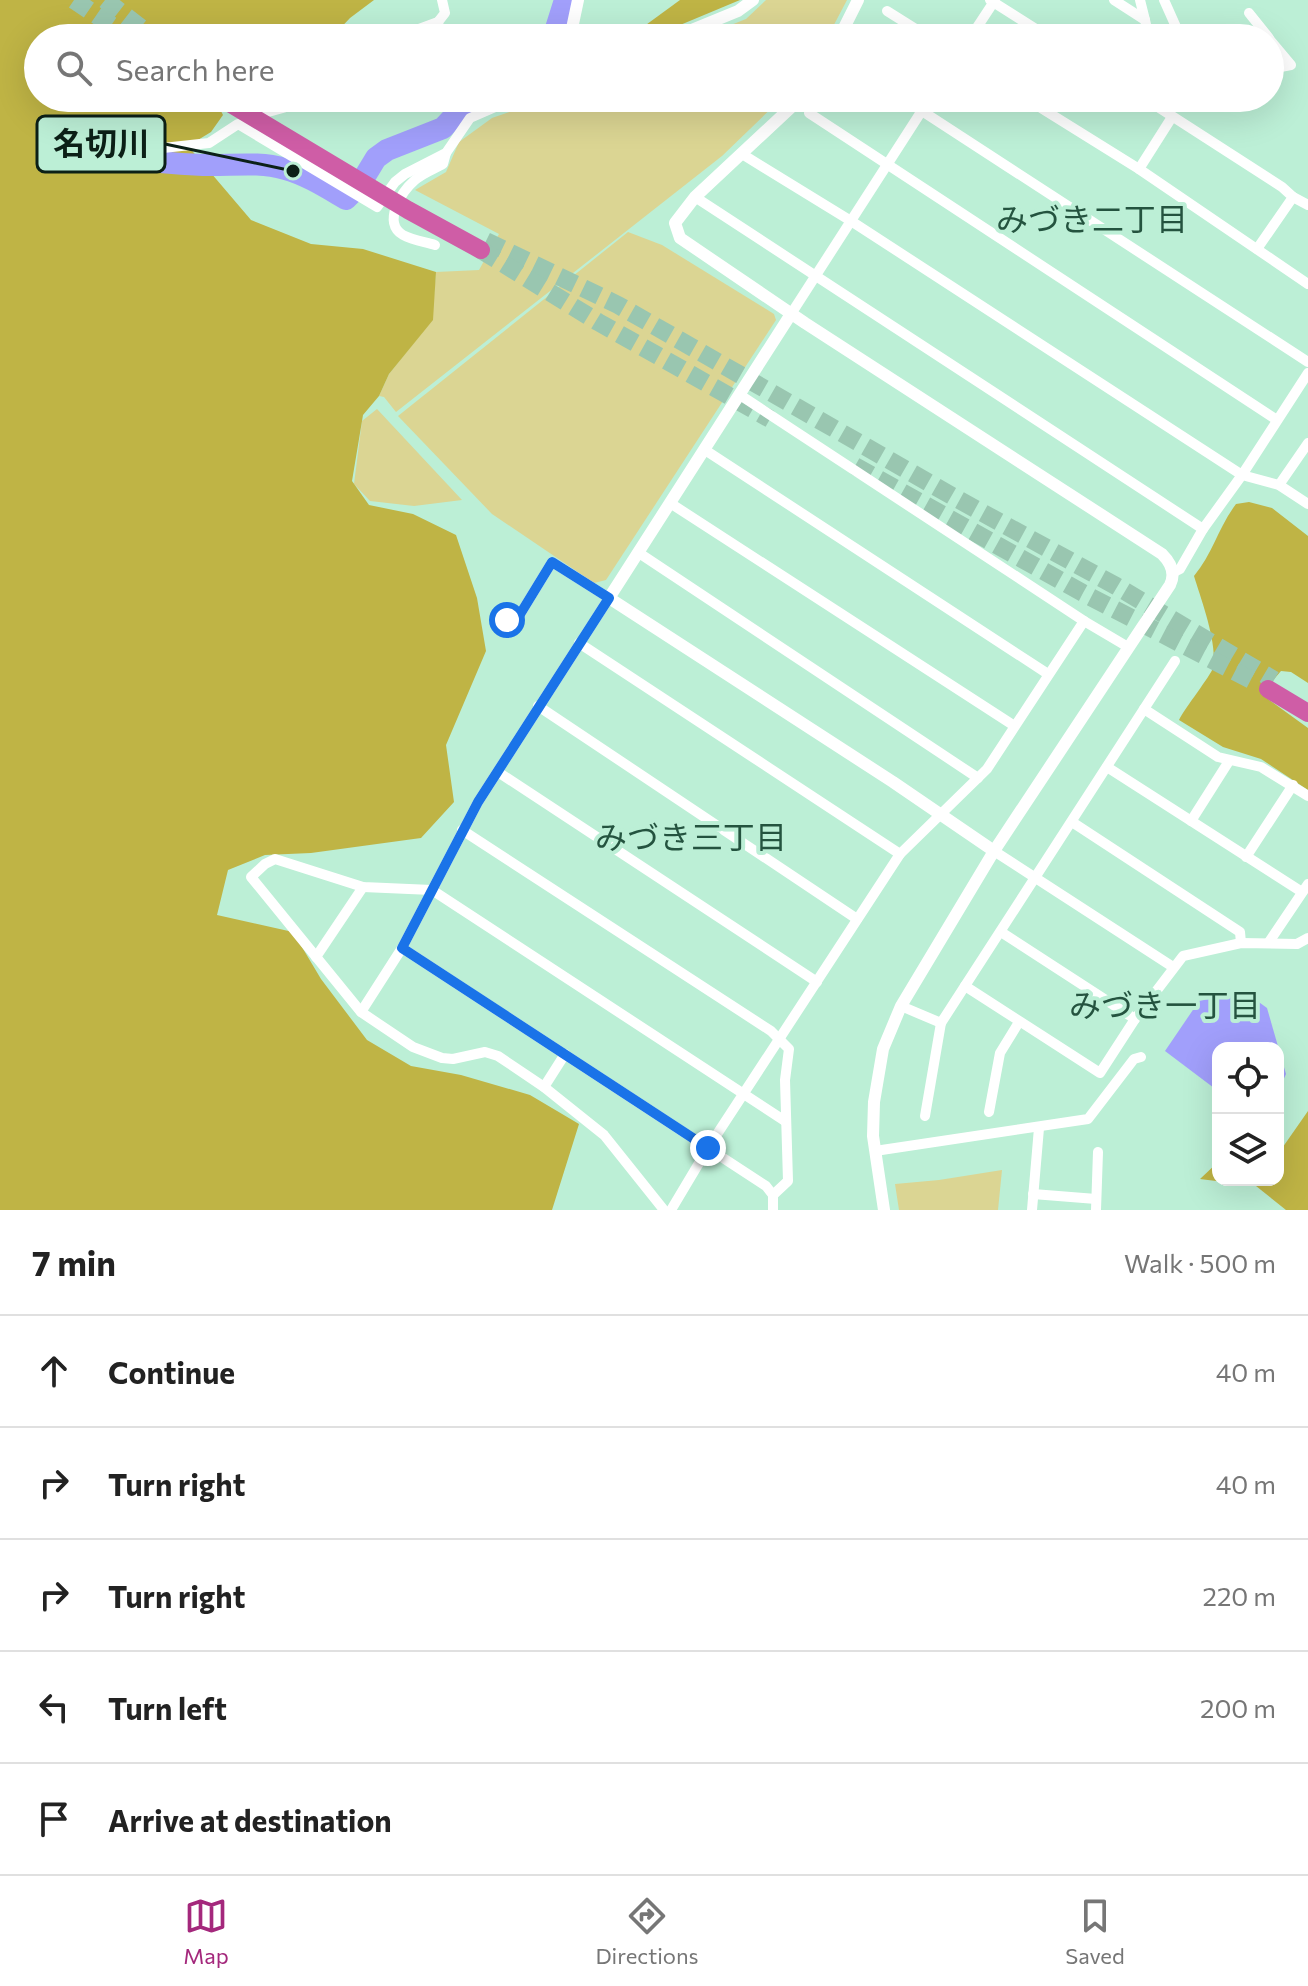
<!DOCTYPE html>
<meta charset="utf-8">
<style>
body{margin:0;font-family:Commissioner,"Noto Sans JP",sans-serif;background:#f2f2f2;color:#222}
.controls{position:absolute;right:24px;bottom:24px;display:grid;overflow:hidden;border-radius:16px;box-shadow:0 8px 32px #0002}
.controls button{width:72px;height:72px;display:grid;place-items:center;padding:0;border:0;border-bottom:2px solid #e0e0e0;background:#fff;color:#222;font:40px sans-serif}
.stop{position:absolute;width:24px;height:24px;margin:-18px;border:6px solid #1a73e8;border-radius:50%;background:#fff}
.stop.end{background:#1a73e8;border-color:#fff;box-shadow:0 2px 8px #0008}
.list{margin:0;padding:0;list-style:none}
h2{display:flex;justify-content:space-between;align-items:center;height:104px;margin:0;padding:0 32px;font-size:34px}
h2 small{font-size:26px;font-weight:400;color:#767676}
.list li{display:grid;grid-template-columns:52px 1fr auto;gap:24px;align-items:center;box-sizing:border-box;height:112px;padding:0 32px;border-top:2px solid #e0e0e0}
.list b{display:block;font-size:30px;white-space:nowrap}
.list em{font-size:26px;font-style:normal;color:#767676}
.icon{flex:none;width:44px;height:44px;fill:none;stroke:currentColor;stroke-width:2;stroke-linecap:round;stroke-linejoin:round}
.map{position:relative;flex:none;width:1308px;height:1210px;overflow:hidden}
.search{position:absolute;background:#fff;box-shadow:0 8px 32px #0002;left:24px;right:24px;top:24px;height:88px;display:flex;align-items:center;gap:20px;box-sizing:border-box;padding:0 28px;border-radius:44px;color:#767676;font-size:30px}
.sheet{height:664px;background:#fff}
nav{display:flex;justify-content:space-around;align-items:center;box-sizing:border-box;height:112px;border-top:2px solid #e0e0e0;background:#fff;font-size:22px;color:#767676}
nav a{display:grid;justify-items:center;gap:4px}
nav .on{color:#a4287c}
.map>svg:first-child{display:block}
</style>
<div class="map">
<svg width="1308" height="1210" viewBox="0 0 1308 1210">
<rect width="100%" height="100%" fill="#bcefd6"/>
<g fill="#dbd593">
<polygon points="766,0 847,0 827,38 698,38 746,19"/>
<polygon points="550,98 782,98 722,156 396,412 384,397 379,396 389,374 432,320 436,272 479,270 499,234 415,190 446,172 459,142 492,118"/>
<polygon points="628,232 662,245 774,314 776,320 606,580 594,583 492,514 398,416"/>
<polygon points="377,409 462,500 414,506 370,501 354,484 362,421"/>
<polygon points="1002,1170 998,1210 899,1210 895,1184 939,1180"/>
</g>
<g fill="#bfb445">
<polygon points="0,0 374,0 350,18 331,38 38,38 38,98 207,98 219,107 223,115 211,132 188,146 251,220 311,244 363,249 436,272 433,320 389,374 379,396 363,415 352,481 369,505 413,514 456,535 477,598 486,651 446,745 454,802 421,838 311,853 265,855 228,870 217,915 293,932 321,979 367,1040 411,1066 461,1075 530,1095 579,1124 552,1210 0,1210"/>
<polygon points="680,0 740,0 649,38 628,38"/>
<path d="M1249 502 1272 508 1308 536V683L1291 672 1281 671 1261 694 1308 728V790L1261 759 1223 747 1179 720C1185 708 1211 675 1213 668 1218 644 1201 599 1194 576 1213 553 1218 528 1236 504Z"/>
<polygon points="1308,1111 1308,1210 1286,1210 1256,1186 1200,1179 1218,1162 1218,1180 1278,1180 1278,1154"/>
</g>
<polygon fill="#a19ffb" points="1245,992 1267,1008 1286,1074 1278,1092 1278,1048 1218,1048 1218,1091 1165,1051 1199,1001"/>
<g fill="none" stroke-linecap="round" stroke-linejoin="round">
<g stroke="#a19ffb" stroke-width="22">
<polyline points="553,38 565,0"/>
<path d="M116 156C145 161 174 164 203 165 231 166 257 161 285 169 307 175 327 188 346 199L359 186 376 158 387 150 443 128 471 98"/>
</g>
<g stroke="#99c6b0" stroke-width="18" stroke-dasharray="18 9" stroke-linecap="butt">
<polyline points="74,0 130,38"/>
<polyline points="105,0 154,38"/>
<polyline points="486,241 618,305 952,496 1116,586 1274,680"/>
<polyline points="481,250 598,322 770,419"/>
<polyline points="855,466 1083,593 1255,682"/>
</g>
<g stroke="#fff" stroke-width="10">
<polyline points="990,0 1050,38"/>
<polyline points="1114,0 1145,20 1149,38"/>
<polyline points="1140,0 1145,20"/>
<polyline points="1164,0 1181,38"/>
<polyline points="887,11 930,38"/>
<polyline points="1249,13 1269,38"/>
<polyline points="368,38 369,38"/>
<polyline points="409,38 419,29 438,22"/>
<polyline points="441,38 438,22 445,13 442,0"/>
<polyline points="496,38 509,29"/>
<polyline points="970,38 995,0"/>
<polyline points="1270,40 1291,65 1270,69"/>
<polyline points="456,98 457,100"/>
<polyline points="902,98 1308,362"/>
<polyline points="1025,98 1139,169 1308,284"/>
<polyline points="1144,98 1282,187 1293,197 1257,249"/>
<polyline points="809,113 1277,420"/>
<path d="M251 118C268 110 290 109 305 98"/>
<polyline points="742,154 851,221 1242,475 1308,373"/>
<polyline points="145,157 163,148 209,143 238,124 377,207 395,182 405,174 446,153 470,118 516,98"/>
<polyline points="1139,169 1172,117"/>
<polyline points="695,197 1203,529"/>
<polyline points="1293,197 1308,205"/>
<path d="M435 245C425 242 412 240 403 235 382 223 401 192 415 180 423 173 434 169 443 164L446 153"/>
<polyline points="791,314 930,98"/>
<polyline points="740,395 1084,621 1128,647"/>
<polyline points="705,450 1048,674"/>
<polyline points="1279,485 1308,443"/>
<polyline points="670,503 1013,725"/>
<polyline points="639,553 978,778"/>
<polyline points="1172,573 1180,569 1203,529 1242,475 1279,485 1308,504"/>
<polyline points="579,643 900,854"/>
<polyline points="538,706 857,919"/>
<polyline points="1144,709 1218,757 1261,767 1308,796"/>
<polyline points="1107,767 1302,892"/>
<polyline points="498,772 817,982"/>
<polyline points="1191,821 1229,761"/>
<polyline points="1072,822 1240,932 1241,943"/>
<polyline points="462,830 771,1031 789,1049 785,1080 788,1181 773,1195 773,1210"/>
<polyline points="994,851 1173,967"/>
<polyline points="1246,857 1293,785"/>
<polyline points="1001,932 1135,1019"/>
<polyline points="1269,942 1308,884"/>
<polyline points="402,948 766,1186 773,1195"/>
<polyline points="316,957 363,887"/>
<polyline points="965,986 1100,1073 1135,1019 1183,956 1241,943 1297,944 1308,938"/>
<polyline points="901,1006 941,1023 1175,661"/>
<polyline points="361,1012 402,948 478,802 609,598 552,562 519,616 507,620"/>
<polyline points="544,1087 565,1054"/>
<polyline points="989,1112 1000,1053 1019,1022"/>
<polyline points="925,1116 941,1023"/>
<polyline points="875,1151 1088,1119 1134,1059 1141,1057"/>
<polyline points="1033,1194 1096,1199"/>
<polyline points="664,1210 604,1135 544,1087 498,1056 485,1052 453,1059 442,1058 413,1047 361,1012 251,877 265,864 275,859 363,887 432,890 785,1121"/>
<polyline points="671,1210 708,1148 900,854 987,769 1084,621"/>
<polyline points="1032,1210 1039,1128"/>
<polyline points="1096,1210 1098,1152"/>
</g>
<g stroke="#fff" stroke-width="12">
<polyline points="570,38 578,0"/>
<polyline points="672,38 738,11 753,0"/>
<polyline points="839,38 858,0"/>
<path d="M801 98 695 197 675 223 680 238 805 323 1162 554C1171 563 1176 573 1170 585L994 851 901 1006 883 1049 874 1102 873 1136 884 1210"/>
<polyline points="791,314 609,598 893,782 994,851"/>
</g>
<g stroke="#cf5da6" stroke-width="18">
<polyline points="221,98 408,210 481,250"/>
<polyline points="1268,689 1308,713"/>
</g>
</g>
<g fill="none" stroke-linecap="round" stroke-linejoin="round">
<polyline stroke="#1a73e8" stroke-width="10" points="507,620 519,616 552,562 609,598 478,802 402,948 708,1148"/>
</g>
<g text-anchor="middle" stroke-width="8" stroke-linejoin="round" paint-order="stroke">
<g font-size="32" fill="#24533f" stroke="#bcefd6">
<text x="1092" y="231">みづき二丁目</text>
<text x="691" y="849">みづき三丁目</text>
<text x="1165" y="1017">みづき一丁目</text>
</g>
</g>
<path fill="none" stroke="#0c2017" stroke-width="3" d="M293 171L165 144"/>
<circle fill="#0c2017" stroke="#bcefd6" stroke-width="3" cx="293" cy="171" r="8"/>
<rect fill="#bcefd6" stroke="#0c2017" stroke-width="3" x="37" y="116" width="128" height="56" rx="8"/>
<g font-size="32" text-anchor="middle" font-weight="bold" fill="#0c2017">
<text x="101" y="155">名切川</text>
</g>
</svg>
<div class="controls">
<button><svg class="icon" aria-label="locate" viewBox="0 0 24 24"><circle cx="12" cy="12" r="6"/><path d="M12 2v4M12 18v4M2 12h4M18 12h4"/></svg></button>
<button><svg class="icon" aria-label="layers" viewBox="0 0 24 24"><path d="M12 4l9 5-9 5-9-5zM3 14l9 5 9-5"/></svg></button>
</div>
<div class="stop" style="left:507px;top:620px"></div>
<div class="stop end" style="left:708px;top:1148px"></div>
<div class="search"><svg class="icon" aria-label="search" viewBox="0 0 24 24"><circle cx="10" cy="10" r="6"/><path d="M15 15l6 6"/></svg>Search here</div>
</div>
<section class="sheet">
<h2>7 min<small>Walk · 500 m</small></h2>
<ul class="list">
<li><svg class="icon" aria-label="ahead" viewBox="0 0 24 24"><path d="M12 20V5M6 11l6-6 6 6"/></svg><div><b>Continue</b></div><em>40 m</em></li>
<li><svg class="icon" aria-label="right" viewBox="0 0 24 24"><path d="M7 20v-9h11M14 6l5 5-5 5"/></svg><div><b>Turn right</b></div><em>40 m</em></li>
<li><svg class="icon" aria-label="right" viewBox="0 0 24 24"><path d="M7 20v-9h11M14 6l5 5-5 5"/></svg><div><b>Turn right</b></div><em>220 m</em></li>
<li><svg class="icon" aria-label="left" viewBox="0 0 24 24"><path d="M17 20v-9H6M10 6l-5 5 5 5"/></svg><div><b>Turn left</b></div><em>200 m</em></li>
<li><svg class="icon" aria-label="arrive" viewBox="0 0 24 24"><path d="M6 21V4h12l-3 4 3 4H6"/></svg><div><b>Arrive at destination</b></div></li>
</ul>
</section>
<nav>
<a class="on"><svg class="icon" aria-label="map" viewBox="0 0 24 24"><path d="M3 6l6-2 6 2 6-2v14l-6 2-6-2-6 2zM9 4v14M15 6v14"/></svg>Map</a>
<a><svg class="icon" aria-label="directions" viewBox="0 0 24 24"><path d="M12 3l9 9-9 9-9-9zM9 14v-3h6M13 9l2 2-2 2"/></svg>Directions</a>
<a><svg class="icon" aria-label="saved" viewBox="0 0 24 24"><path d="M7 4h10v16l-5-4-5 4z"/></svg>Saved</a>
</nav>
